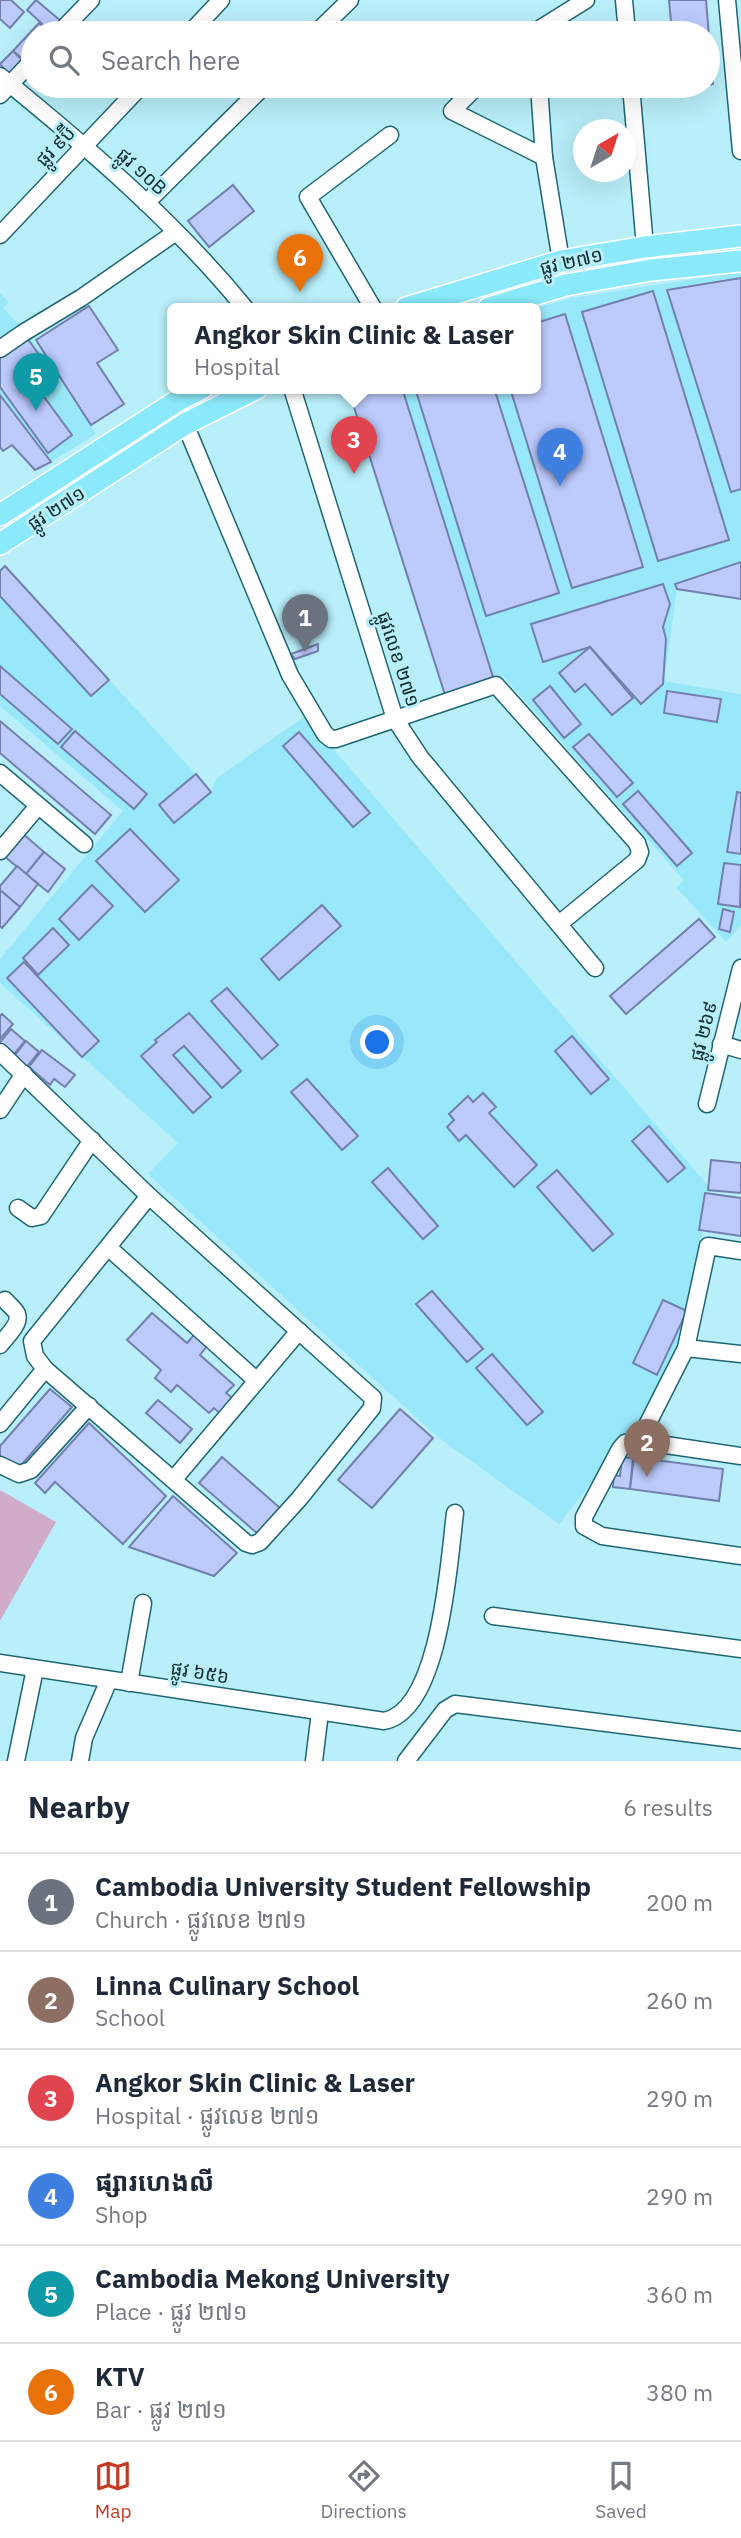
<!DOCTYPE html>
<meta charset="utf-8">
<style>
body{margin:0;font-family:"IBM Plex Sans","Noto Sans Khmer",sans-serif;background:#f2f2f3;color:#1f2937}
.compass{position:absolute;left:573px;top:119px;width:63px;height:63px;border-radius:50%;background:#fff;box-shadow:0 7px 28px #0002;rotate:39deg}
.you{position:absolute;left:378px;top:1043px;width:24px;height:24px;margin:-18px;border:5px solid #fff;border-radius:50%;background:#1a73e8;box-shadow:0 0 0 10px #1a73e833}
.badge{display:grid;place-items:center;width:46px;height:46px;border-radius:50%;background:#c53921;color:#fff;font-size:23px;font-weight:700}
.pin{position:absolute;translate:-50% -58px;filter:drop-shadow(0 2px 4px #0008)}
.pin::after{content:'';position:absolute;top:37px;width:24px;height:21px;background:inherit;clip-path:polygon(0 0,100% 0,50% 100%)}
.popup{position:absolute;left:167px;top:303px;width:374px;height:91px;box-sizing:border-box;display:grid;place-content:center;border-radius:10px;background:#fff;filter:drop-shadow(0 2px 5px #0005);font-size:23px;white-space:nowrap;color:#747a83}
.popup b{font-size:26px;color:#1f2937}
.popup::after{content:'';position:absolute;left:50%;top:100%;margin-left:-14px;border:14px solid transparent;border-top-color:#fff}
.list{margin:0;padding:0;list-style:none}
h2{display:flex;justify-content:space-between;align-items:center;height:91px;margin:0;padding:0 28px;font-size:30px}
h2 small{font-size:23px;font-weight:400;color:#747a83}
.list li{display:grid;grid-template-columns:46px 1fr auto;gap:21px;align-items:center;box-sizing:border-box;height:98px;padding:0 28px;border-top:2px solid #e0e1e3}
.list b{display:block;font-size:26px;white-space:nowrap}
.list p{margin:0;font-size:23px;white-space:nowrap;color:#747a83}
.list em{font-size:23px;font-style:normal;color:#747a83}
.icon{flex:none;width:38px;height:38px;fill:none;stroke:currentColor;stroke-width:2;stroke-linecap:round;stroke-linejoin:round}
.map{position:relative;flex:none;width:741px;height:1761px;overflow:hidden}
.search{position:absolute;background:#fff;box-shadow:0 7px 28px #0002;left:21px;right:21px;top:21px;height:77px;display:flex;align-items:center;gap:18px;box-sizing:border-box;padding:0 24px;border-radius:38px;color:#747a83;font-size:26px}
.sheet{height:679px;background:#fff}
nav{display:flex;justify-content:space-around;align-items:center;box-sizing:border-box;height:98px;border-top:2px solid #e0e1e3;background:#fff;font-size:19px;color:#747a83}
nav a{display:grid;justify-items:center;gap:4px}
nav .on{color:#c53921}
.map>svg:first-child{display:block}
</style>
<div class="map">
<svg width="741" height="1761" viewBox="0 0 741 1761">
<rect width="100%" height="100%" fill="#b9effa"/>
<g fill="#98e8f9">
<polygon points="741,272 741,599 677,589 664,681 741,694 741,925 726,942 677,888 684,880 503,676 445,695 348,388 536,388 536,308 571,298"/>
<polygon points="0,293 9,302 3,308 28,334 96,434 51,462 0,395"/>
<polygon points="5,566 211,791 217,778 305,716 711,1189 676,1368 653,1404 559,1524 439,1438 148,1174 178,1143 0,983 0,959 123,811 0,706 0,569"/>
</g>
<polygon fill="#d0acc9" points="0,1490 56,1522 0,1621"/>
<g fill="#bccafc" stroke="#7380ae" stroke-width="2">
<polygon points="0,0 11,0 24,12 10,28 0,19"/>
<polygon points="36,0 61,21 51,32 27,10"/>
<polygon points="669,0 706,0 713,84 708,85 708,33 672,33"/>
<polygon points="39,23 50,33 33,33 33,57 27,63 13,51"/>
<polygon points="13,51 26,64 12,78 0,64"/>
<polygon points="233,185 254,211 209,247 188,221"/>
<polygon points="741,278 741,489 731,492 667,290"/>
<polygon points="653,291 729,540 658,561 582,312"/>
<polygon points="89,306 118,350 97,363 124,404 91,425 36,340"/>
<polygon points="565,314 643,567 572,588 510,388 536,388 536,323"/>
<polygon points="27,338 48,367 31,379 72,435 48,453 0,387 0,357"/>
<polygon points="348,388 402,388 494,680 445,695"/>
<polygon points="415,388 494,388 559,593 486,616"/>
<polygon points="0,395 48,458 51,462 35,470 12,445 3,451 0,447"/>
<polygon points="741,562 741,599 677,589 675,584"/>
<polygon points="5,566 109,680 91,696 0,596 0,571"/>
<polygon points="663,584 670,604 663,627 666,639 663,684 641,704 590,647 543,662 531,624"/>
<polygon points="318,644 318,651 295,659 291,654"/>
<polygon points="590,647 633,698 612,715 585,684 575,692 559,673"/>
<polygon points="0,666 72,729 58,744 0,694"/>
<polygon points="550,686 581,724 564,738 533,700"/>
<polygon points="667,691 721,699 717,722 664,713"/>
<polygon points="0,721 111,815 95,834 0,753"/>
<polygon points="75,731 147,794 134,809 61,747"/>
<polygon points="299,732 370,813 353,827 283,746"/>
<polygon points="589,734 633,783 617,797 573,747"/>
<polygon points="196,774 211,792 174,823 159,805"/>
<polygon points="638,791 692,853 677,866 623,804"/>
<polygon points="737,792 741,793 741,854 727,852"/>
<polygon points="130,829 179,880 145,912 96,861"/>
<polygon points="22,833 44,852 26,874 4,856"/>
<polygon points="44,852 65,869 48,892 26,874"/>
<polygon points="724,863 741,865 740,907 718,904"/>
<polygon points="17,866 38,884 20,907 0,890 0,886"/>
<polygon points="92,885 113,906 79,940 59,919"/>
<polygon points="0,890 20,907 2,928 0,926"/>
<polygon points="322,905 341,926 279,980 261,959"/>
<polygon points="723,909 734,912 730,932 719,929"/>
<polygon points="699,919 715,937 626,1014 610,996"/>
<polygon points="53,928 69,945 38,975 23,958"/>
<polygon points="24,962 99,1041 82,1057 7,978"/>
<polygon points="227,988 278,1045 262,1059 211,1001"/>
<polygon points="189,1013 241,1071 222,1088 184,1046 173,1055 211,1097 193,1113 141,1056 157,1042 155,1040"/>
<polygon points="2,1014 13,1024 0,1039 0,1016"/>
<polygon points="11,1029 25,1041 11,1058 0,1048 0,1042"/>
<polygon points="572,1036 609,1079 591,1094 555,1051"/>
<polygon points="26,1041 39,1052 25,1069 12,1059"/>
<polygon points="42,1050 75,1075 65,1087 54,1079 50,1085 29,1067"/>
<polygon points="307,1079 358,1136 342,1150 291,1092"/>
<polygon points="483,1093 496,1107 489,1113 537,1165 514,1187 466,1135 459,1141 447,1127 454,1120 449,1114 468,1096 473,1102"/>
<polygon points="649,1126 685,1168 668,1182 632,1141"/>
<polygon points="711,1160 741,1163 741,1193 708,1190"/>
<polygon points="388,1168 438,1226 423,1239 372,1182"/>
<polygon points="557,1170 613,1234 593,1251 537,1187"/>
<polygon points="705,1193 741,1198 741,1236 699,1230"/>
<polygon points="432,1291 483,1349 467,1362 416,1304"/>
<polygon points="663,1300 687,1311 657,1375 633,1363"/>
<polygon points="152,1313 187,1343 194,1335 207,1346 200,1355 234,1385 226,1393 236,1401 223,1416 214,1408 209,1413 177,1385 171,1392 155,1378 161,1370 127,1340"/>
<polygon points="492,1354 543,1412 527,1425 476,1368"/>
<polygon points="50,1389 72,1407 16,1471 0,1457 0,1446"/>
<polygon points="158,1400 192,1429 180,1443 146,1413"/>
<polygon points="400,1409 433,1438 372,1508 338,1480"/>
<polygon points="89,1423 166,1496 123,1544 55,1482 45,1493 35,1483"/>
<polygon points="222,1457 280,1508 258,1534 199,1483"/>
<polygon points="622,1457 633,1458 630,1489 613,1487 614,1475 620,1476"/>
<polygon points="634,1457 723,1469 719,1501 630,1489"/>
<polygon points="173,1496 237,1553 214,1576 129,1547"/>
</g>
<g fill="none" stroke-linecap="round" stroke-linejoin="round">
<g stroke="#1e6673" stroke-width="19">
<g id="minor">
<polyline points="624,0 627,33"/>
<polyline points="727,0 741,151"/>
<polyline points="59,33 91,0"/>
<polyline points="190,33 221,0"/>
<polyline points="316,33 350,0"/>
<polyline points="533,33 586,0"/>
<path d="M0 76C87 147 174 221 245 308"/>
<polyline points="477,86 452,111 544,157"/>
<polyline points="539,86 544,157 561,261"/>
<polyline points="631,86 645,247"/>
<polyline points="0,95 33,60"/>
<polyline points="146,203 264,86"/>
<polyline points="0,235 141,86"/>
<polyline points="373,308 308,197 390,135"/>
<polyline points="0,349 23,333 81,298 176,232"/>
<polyline points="292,388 395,719 420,757 595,968"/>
<polyline points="185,424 290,675 325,734 331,739 336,739 496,685 637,843 640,852 637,860 559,924"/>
<polyline points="0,773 84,844"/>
<polyline points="0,851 38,806"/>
<polyline points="721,1044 741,1050"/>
<polyline points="0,1052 149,1196 373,1398 372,1408 299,1499 260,1542 252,1545 246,1543 45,1369 35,1356 32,1341 149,1196"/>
<polyline points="707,1104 741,968"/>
<polyline points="0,1110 24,1074"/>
<polyline points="18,1208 32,1218 41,1216 92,1140"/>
<polyline points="109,1248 257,1381"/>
<path d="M0 1345C5 1338 21 1324 17 1314 16 1310 8 1304 5 1300"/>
<polyline points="686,1348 741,1354"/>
<polyline points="0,1424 45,1369"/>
<polyline points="639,1441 686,1348 708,1246 741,1251"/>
<polyline points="741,1456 639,1441 625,1443 620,1449 584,1517 584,1526 602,1536 741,1556"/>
<polyline points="0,1465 19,1474 31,1470 89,1406"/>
<polyline points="174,1479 299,1331"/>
<polyline points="493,1616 741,1649"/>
<path d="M0 1663 384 1721C441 1710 449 1560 455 1513"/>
<polyline points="129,1683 143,1603"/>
<polyline points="16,1761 35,1669"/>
<polyline points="80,1761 84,1738 109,1680"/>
<polyline points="314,1761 320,1712"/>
<polyline points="406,1761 445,1710 455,1704 741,1740"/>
</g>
</g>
<g stroke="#fff" stroke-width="24">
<g id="major">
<polyline points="406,308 561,261 645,247 741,236"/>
<polyline points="489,308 566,285 651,270 741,261"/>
<polyline points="0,515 177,401 202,388"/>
<polyline points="0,544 185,424 257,388"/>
</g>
</g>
<use href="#minor" stroke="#fff" stroke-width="16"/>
<use href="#major" stroke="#8ae9fa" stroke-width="21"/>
</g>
<g text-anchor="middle" stroke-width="6" stroke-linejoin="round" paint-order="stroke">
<g font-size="19" fill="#0f2c31" stroke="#b9effa">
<text transform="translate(55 146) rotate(-46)" y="7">ផ្លូវ ៩ប៊ី</text>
<text transform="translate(142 171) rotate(42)" y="7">ផ្លូវ ១០B</text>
<text transform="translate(571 261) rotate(-13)" y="7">ផ្លូវ ២៧១</text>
<text transform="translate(56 508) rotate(-33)" y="7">ផ្លូវ ២៧១</text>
<text transform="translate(399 659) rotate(72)" y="7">ផ្លូវលេខ ២៧១</text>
<text transform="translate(703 1031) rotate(-76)" y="7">ផ្លូវ ២៦៩</text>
<text transform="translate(200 1672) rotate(9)" y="7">ផ្លូវ ៦៥៦</text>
</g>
</g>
</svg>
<svg class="compass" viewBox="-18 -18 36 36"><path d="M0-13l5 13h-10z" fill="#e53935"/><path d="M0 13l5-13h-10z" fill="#747a83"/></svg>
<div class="you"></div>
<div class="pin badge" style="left:305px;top:652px;background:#6b7280">1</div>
<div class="pin badge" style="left:647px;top:1477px;background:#8d6e63">2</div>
<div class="pin badge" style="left:354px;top:474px;background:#e0444e">3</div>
<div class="popup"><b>Angkor Skin Clinic &amp; Laser</b>Hospital</div>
<div class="pin badge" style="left:560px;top:486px;background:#3f7fe0">4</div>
<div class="pin badge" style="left:36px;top:411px;background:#0f9aa8">5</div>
<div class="pin badge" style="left:300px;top:292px;background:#e8710a">6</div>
<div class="search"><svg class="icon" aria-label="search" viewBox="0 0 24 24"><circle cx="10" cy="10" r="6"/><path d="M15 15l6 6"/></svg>Search here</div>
</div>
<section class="sheet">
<h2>Nearby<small>6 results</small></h2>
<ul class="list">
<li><span class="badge" style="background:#6b7280">1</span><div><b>Cambodia University Student Fellowship</b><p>Church · ផ្លូវលេខ ២៧១</p></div><em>200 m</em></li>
<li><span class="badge" style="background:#8d6e63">2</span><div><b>Linna Culinary School</b><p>School</p></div><em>260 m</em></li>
<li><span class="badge" style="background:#e0444e">3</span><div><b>Angkor Skin Clinic &amp; Laser</b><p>Hospital · ផ្លូវលេខ ២៧១</p></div><em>290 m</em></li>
<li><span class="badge" style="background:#3f7fe0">4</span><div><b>ផ្សារហេងលី</b><p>Shop</p></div><em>290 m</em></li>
<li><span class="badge" style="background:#0f9aa8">5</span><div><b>Cambodia Mekong University</b><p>Place · ផ្លូវ ២៧១</p></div><em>360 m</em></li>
<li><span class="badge" style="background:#e8710a">6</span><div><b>KTV</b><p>Bar · ផ្លូវ ២៧១</p></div><em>380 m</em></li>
</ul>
</section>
<nav>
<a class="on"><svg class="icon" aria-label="map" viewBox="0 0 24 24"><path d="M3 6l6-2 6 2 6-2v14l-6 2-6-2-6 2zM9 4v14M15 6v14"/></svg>Map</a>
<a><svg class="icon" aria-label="directions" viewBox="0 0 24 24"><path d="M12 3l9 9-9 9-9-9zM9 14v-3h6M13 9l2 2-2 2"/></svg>Directions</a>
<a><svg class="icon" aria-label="saved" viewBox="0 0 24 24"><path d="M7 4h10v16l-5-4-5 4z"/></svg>Saved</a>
</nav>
